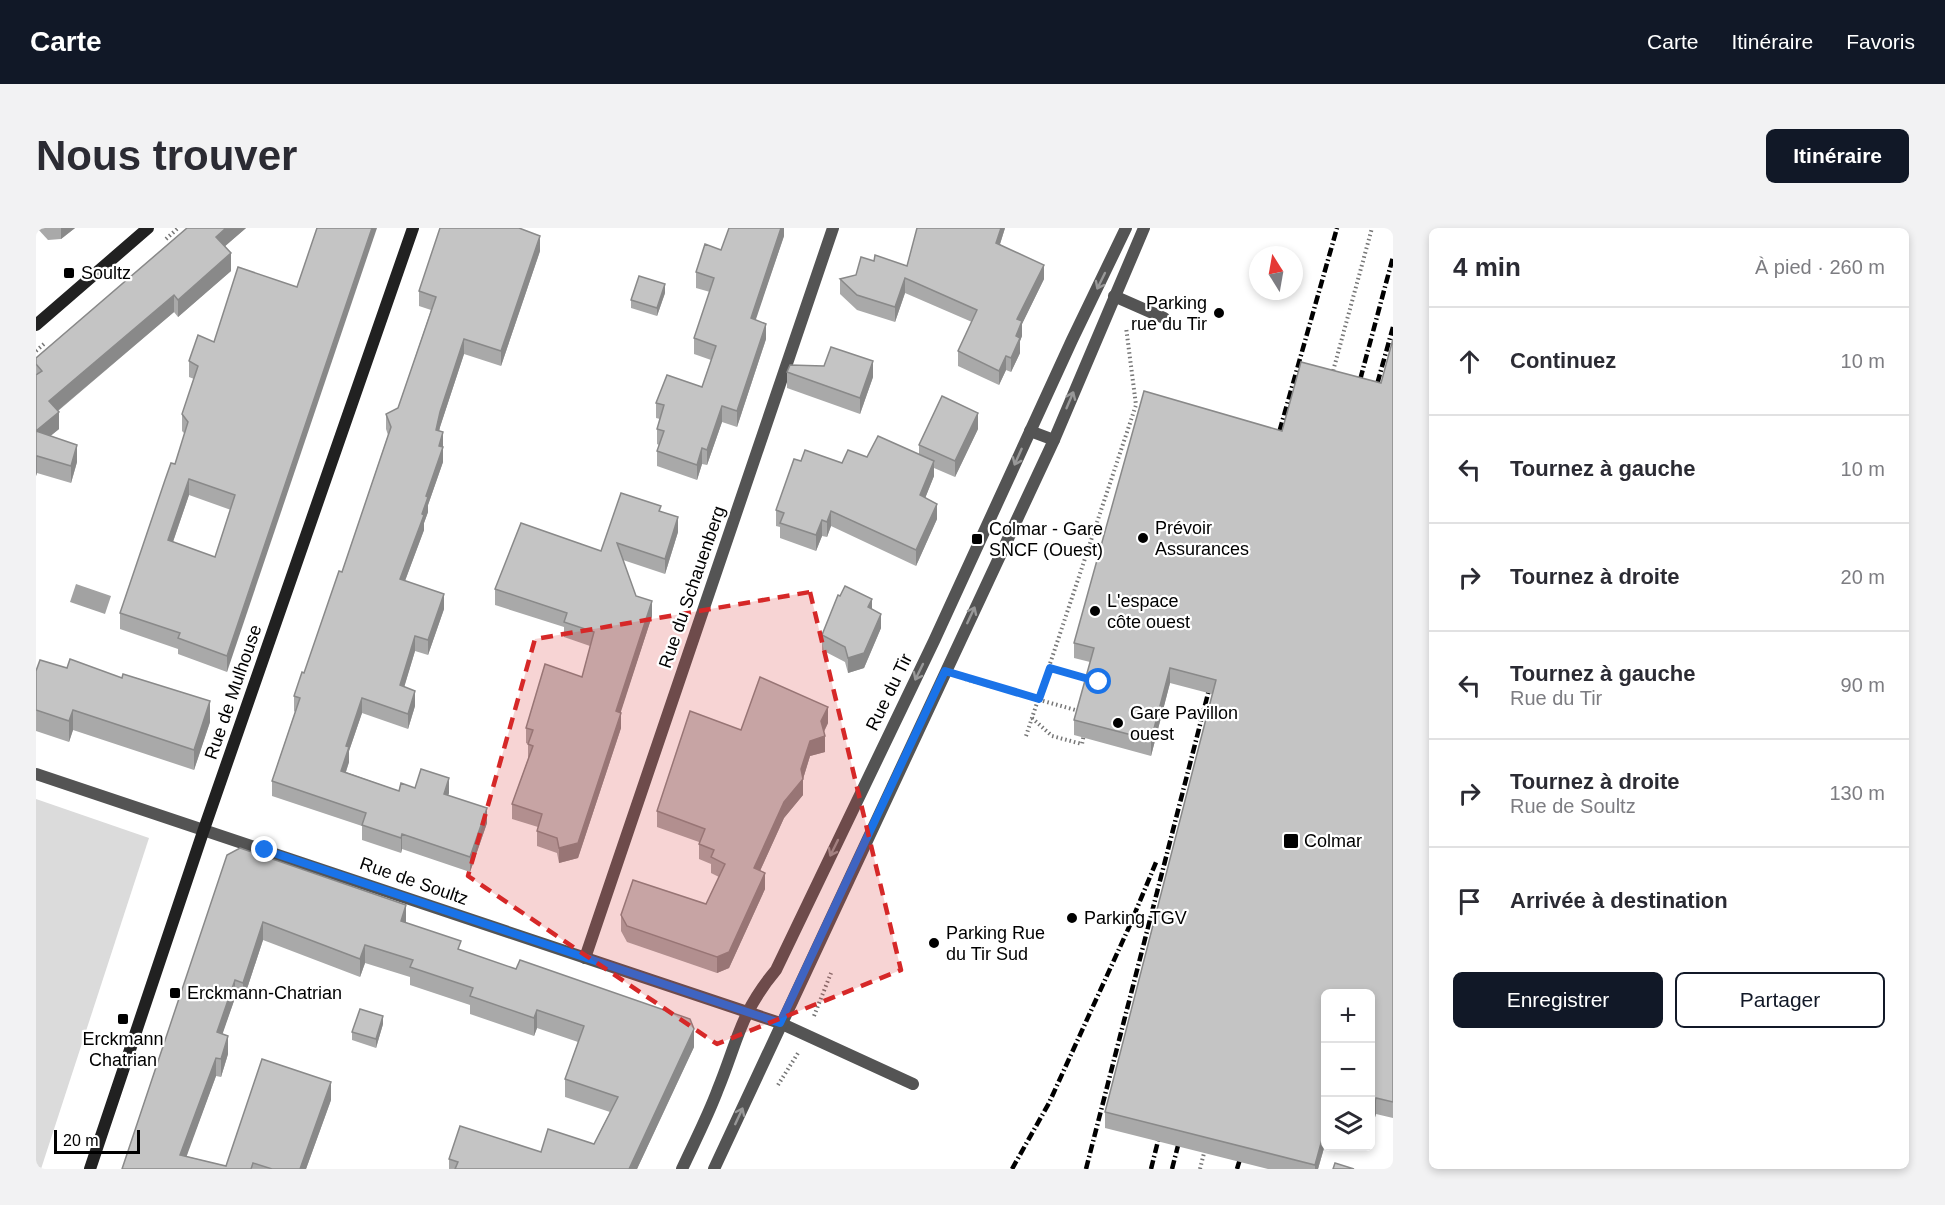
<!DOCTYPE html>
<html lang="fr">
<meta charset="utf-8">
<style>
body{margin:0;font-family:Arial,sans-serif;background:#f2f2f3;color:#2b2b33}
.controls{position:absolute;right:18px;bottom:18px;display:grid;overflow:hidden;border-radius:9px;box-shadow:0 3px 9px #0003}
.controls button{width:54px;height:54px;display:grid;place-items:center;padding:0;border:0;border-bottom:2px solid #e1e1e2;background:#fff;color:#2b2b33;font:30px sans-serif}
.compass{position:absolute;left:1213px;top:18px;width:54px;height:54px;border-radius:50%;background:#fff;box-shadow:0 3px 9px #0003;rotate:349deg}
.scale{position:absolute;left:18px;bottom:15px;width:86px;box-sizing:border-box;padding-left:6px;border:3px solid #000;border-top:0;font-size:16px;line-height:21px;white-space:nowrap;color:#000;-webkit-text-stroke:4px #fff;paint-order:stroke}
.stop{position:absolute;width:18px;height:18px;margin:-14px;border:4px solid #1a73e8;border-radius:50%;background:#fff}
.stop.end{background:#1a73e8;border-color:#fff;box-shadow:0 2px 6px #0008}
.list{margin:0;padding:0;list-style:none}
h2{display:flex;justify-content:space-between;align-items:center;height:78px;margin:0;padding:0 24px;font-size:26px}
h2 small{font-size:20px;font-weight:400;color:#7c7c81}
.list li{display:grid;grid-template-columns:39px 1fr auto;gap:18px;align-items:center;box-sizing:border-box;height:108px;padding:0 24px;border-top:2px solid #e1e1e2}
.list b{display:block;font-size:22px;white-space:nowrap}
.list p{margin:0;font-size:20px;white-space:nowrap;color:#7c7c81}
.list em{font-size:20px;font-style:normal;color:#7c7c81}
.actions{display:flex;gap:12px;padding:18px 24px}
.actions a{flex:1;padding:14px 0;border:2px solid #111827;border-radius:9px;text-align:center;font-size:21px;color:#111827}
.actions .main{background:#111827;color:#fff}
.icon{flex:none;width:33px;height:33px;fill:none;stroke:currentColor;stroke-width:2;stroke-linecap:round;stroke-linejoin:round}
.map{position:relative;flex:none;width:1357px;height:941px;overflow:hidden;border-radius:9px}
header{display:flex;align-items:center;gap:36px;box-sizing:border-box;height:84px;padding:0 30px;background:#111827;color:#fff}
header strong{font-size:28px}
nav{display:flex;gap:33px;margin-inline-start:auto;font-size:21px}
.intro{display:flex;align-items:center;justify-content:space-between;box-sizing:border-box;height:144px;padding:0 36px}
h1{margin:0;font-size:42px}
.button{padding:15px 27px;border-radius:9px;background:#111827;color:#fff;font-size:21px;font-weight:700}
main{display:flex;gap:36px;padding:0 36px}
aside{flex:1;background:#fff;border-radius:9px;box-shadow:0 3px 9px #0003}
.map>svg:first-child{display:block}
</style>
<header>
<strong>Carte</strong>
<nav><a>Carte</a><a>Itinéraire</a><a>Favoris</a></nav>
</header>
<div class="intro"><h1>Nous trouver</h1><a class="button">Itinéraire</a></div>
<main>
<div class="map">
<svg width="1357" height="941" viewBox="0 0 1357 941">
<rect width="100%" height="100%" fill="#fff"/>
<polygon fill="#dbdbdb" points="0,571 113,610 5,941 0,941"/>
<polygon fill="#a2a2a2" points="40,356 75,368 69,386 34,374"/>
<g fill="none" stroke-linecap="round" stroke-linejoin="round">
<g stroke="#767676" stroke-width="4" stroke-dasharray="1.5 3" stroke-linecap="butt">
<polyline points="130,11 142,0"/>
<polyline points="0,123 8,116"/>
<polyline points="1296,147 1336,0"/>
<polyline points="1013,440 1053,451"/>
<polyline points="929,451 1043,483"/>
<polyline points="996,490 1016,508 1046,516 1048,506"/>
<polyline points="990,508 1100,177 1090,99"/>
<polyline points="778,788 795,745"/>
<polyline points="742,857 762,825"/>
<polyline points="1164,941 1169,921"/>
</g>
<g stroke="#545454" stroke-width="12">
<polyline points="1078,68 1128,90"/>
<polyline points="744,795 877,856"/>
</g>
<g stroke="#545454" stroke-width="12">
<polyline points="994,203 1018,212"/>
<polyline points="0,546 744,795"/>
<polyline points="549,730 797,0"/>
<path d="M646 941C658 915 672 888 682 861 702 812 704 785 740 742L898 413 1036 112 1090 0"/>
<polyline points="678,941 1018,212 1108,0"/>
</g>
<g stroke="#212121" stroke-width="12">
<polyline points="0,97 112,0"/>
<polyline points="54,941 168,601 377,0"/>
</g>
<g stroke="#000" stroke-width="4.5" stroke-dasharray="9 3 1.5 3" stroke-linecap="butt">
<polyline points="1320,167 1357,29"/>
<polyline points="1337,171 1357,99"/>
<polyline points="1239,219 1301,0"/>
<polyline points="976,941 1013,875 1094,697 1121,632"/>
<polyline points="1050,941 1176,450"/>
<polyline points="1115,941 1126,897"/>
<polyline points="1136,941 1146,902"/>
<polyline points="1201,941 1208,918"/>
</g>
</g>
<g fill="#a9a9a9" fill-rule="evenodd">
<polygon points="1,0 39,0 25,11 12,12"/>
<polygon points="151,0 210,0 189,18 195,43 142,89 138,84 22,183 23,201 14,208 41,234 35,255 1,245 0,248 0,130"/>
<polygon points="748,0 748,8 719,92 730,111 701,199 686,194 671,237 666,236 661,252 621,238 621,223 623,217 621,216 621,201 624,191 620,190 620,175 666,159 675,132 658,126 658,110 674,64 660,60 660,44"/>
<polygon points="969,0 964,16 1008,51 986,96 986,108 984,113 984,125 975,144 970,142 963,157 922,138 922,123 936,94 869,65 859,94 821,82 804,66 804,51 820,47 838,33 871,38"/>
<polygon points="504,23 465,138 428,126 404,199 403,203 407,204 407,234 392,277 392,284 388,295 388,302 369,353 408,381 392,427 379,423 368,459 379,478 372,501 326,485 313,523 313,534 310,544 363,563 379,560 413,565 412,567 451,595 434,644 366,621 365,625 326,612 326,598 236,568 236,553 259,484 258,483 258,468 268,445 306,344 352,207 350,201 350,186 362,180 395,82 383,78 383,63"/>
<path d="M261 59 191 444 142 426V421L84 401V385L139 236 149 206 146 203V186L158 151 153 149V133L178 114ZM153 267 195 282 179 329 137 314Z"/>
<polygon points="629,65 621,88 595,80 595,72"/>
<polygon points="1357,111 1357,890 1340,886 1337,896 1335,895 1335,765 1290,765 1290,913 1282,941 1232,941 1069,900 1069,884 1176,466 1134,455 1115,528 1038,507 1038,492 1054,434 1038,430 1038,415 1246,203 1345,155"/>
<polygon points="788,138 837,149 824,186 751,160 751,144"/>
<polygon points="942,201 919,249 898,240 898,248 889,270 901,291 880,338 795,298 791,309 786,308 780,323 744,310 744,299 740,298 740,282 765,233 806,235 831,229 883,226 883,217"/>
<polygon points="625,284 642,304 629,346 587,332 600,368 616,388 584,485 585,500 542,630 523,635 521,625 501,618 501,603 502,599 476,591 476,576 492,531 492,516 490,515 490,500 546,449 554,418 528,409 528,399 459,377 459,361 565,323"/>
<polygon points="836,381 845,400 828,440 812,445 809,434 786,422 786,407"/>
<polygon points="31,440 174,494 158,542 37,502 33,514 0,503 0,443"/>
<polygon points="792,495 788,504 789,524 774,528 767,551 767,567 748,590 724,643 729,661 693,740 681,745 591,714 585,703 585,687 670,676 683,649 675,645 675,636 663,631 663,614 621,599 621,583 705,502"/>
<polygon points="191,627 370,695 425,722 658,819 601,941 413,941 413,931 505,924 558,916 574,884 529,869 529,851 542,814 501,800 498,808 434,786 434,777 374,757 374,749 329,735 324,749 227,712 207,773 199,770 186,806 192,826 185,849 180,848 150,928 190,938 295,872 270,941 86,941"/>
<polygon points="347,796 340,820 316,812 316,804"/>
</g>
<g fill="#898989">
<polygon points="25,0 39,0 25,11"/>
<polygon points="190,0 210,0 180,26 180,9"/>
<polygon points="336,0 341,0 191,444 191,428"/>
<polygon points="745,0 748,0 748,8 715,106 715,90"/>
<polygon points="965,0 969,0 960,29 960,15"/>
<polygon points="504,8 504,23 465,138 465,123"/>
<polygon points="195,25 195,43 142,89 142,72"/>
<polygon points="1008,37 1008,51 986,96 986,108 984,113 984,125 975,144 975,130 980,108 981,91"/>
<polygon points="869,50 869,65 859,94 859,79"/>
<polygon points="629,56 629,65 621,88 621,80"/>
<polygon points="138,67 138,84 13,190 13,173"/>
<polygon points="730,96 730,111 701,199 701,183"/>
<polygon points="428,111 428,126 404,199 400,217 400,202 404,184"/>
<polygon points="970,128 970,142 963,157 963,143"/>
<polygon points="837,133 837,149 824,186 824,170"/>
<polygon points="686,178 686,194 671,237 671,222"/>
<polygon points="23,184 23,201 0,220 0,203"/>
<polygon points="942,185 942,201 919,249 919,233"/>
<polygon points="407,204 407,234 392,277 392,284 388,295 388,302 364,366 364,351 386,286 390,268"/>
<polygon points="41,217 41,234 35,255 35,238"/>
<polygon points="666,220 666,236 661,252 661,237"/>
<polygon points="1,228 1,245 0,248 0,230"/>
<polygon points="898,233 898,248 884,283 884,267"/>
<polygon points="153,251 153,267 132,328 132,312"/>
<polygon points="901,276 901,291 880,338 880,322"/>
<polygon points="795,283 795,298 791,309 791,294"/>
<polygon points="642,289 642,304 629,346 629,331"/>
<polygon points="786,292 786,308 780,323 780,307"/>
<polygon points="408,366 408,381 392,427 392,412"/>
<polygon points="836,371 836,386 832,379"/>
<polygon points="616,373 616,388 580,499 580,483"/>
<polygon points="845,386 845,400 828,440 812,445 812,430"/>
<polygon points="379,408 379,423 364,473 364,457"/>
<polygon points="1134,440 1134,455 1115,528 1115,512"/>
<polygon points="379,463 379,478 372,501 372,486"/>
<polygon points="326,470 326,485 313,523 313,534 305,558 305,543 310,518"/>
<polygon points="174,473 174,494 158,542 158,522"/>
<polygon points="792,479 792,495 785,509 785,493"/>
<polygon points="37,482 37,502 33,514 33,493"/>
<polygon points="585,485 585,500 542,630 523,635 523,620"/>
<polygon points="789,508 789,524 774,528 767,551 767,567 748,590 718,656 718,640 748,574 765,541 774,513"/>
<polygon points="413,550 413,565 408,581 408,566"/>
<polygon points="451,580 451,595 434,644 434,629"/>
<polygon points="366,606 366,621 365,625 365,610"/>
<polygon points="729,645 729,661 693,740 681,745 681,729"/>
<polygon points="370,677 370,695 365,693"/>
<polygon points="227,694 227,712 207,773 207,755"/>
<polygon points="329,717 329,735 324,749 324,731"/>
<polygon points="199,752 199,770 181,822 181,804"/>
<polygon points="501,782 501,800 498,808 498,790"/>
<polygon points="347,788 347,796 340,820 340,811"/>
<polygon points="658,801 658,819 601,941 593,941"/>
<polygon points="192,808 192,826 185,849 185,831"/>
<polygon points="180,830 180,848 146,941 144,927"/>
<polygon points="295,854 295,872 270,941 264,941"/>
<polygon points="1340,870 1340,886 1337,896 1337,880"/>
<polygon points="1290,897 1290,913 1282,941 1279,941 1279,937"/>
</g>
<g fill="#c4c4c4" stroke="#898989" stroke-width="1.5" fill-rule="evenodd">
<polygon points="151,0 190,0 180,9 195,25 142,72 138,67 13,173 23,184 0,203 41,217 35,238 1,228 0,230 0,147 6,143 0,136 0,130"/>
<path d="M281 0H336L191 428 142 410 144 405 84 385 129 252 135 235 139 236 152 194 146 186 162 138 153 133 162 107 178 114 202 39 261 59ZM153 251 199 267 179 329 132 312Z"/>
<polygon points="404,0 483,0 504,8 465,123 428,111 404,184 400,202 407,204 403,218 407,219 390,268 392,269 386,286 388,287 364,351 408,366 392,412 379,408 364,457 379,463 372,486 326,470 310,518 313,519 305,543 363,563 365,555 379,560 385,541 413,550 408,566 451,580 434,629 366,606 365,610 326,597 330,585 236,553 264,470 258,468 266,444 268,445 303,343 306,344 355,199 350,186 362,180 400,69 383,63"/>
<polygon points="693,0 745,0 715,90 730,96 701,183 686,178 671,222 666,220 661,237 621,223 628,203 621,201 628,177 620,175 631,147 666,159 680,118 658,110 678,50 660,44 669,16 685,22"/>
<polygon points="881,0 965,0 960,15 1008,37 981,91 986,93 980,108 984,110 975,130 970,128 963,143 922,123 941,82 869,50 859,79 821,67 804,51 820,47 825,29 838,33 839,27 871,38"/>
<polygon points="603,48 629,56 621,80 595,72"/>
<polygon points="1357,111 1357,874 1340,870 1337,880 1335,880 1335,765 1290,765 1290,897 1279,937 1069,884 1180,452 1134,440 1115,512 1038,492 1058,420 1038,415 1108,163 1246,203 1265,134 1345,155"/>
<polygon points="795,119 837,133 824,170 751,144 754,137 788,138"/>
<polygon points="906,168 942,185 919,233 883,217"/>
<polygon points="842,208 898,233 884,267 901,276 880,322 795,283 791,294 786,292 780,307 744,295 748,285 740,282 758,231 765,233 769,222 806,235 812,222 831,229"/>
<polygon points="585,265 625,278 623,283 642,289 629,331 581,315 600,368 616,373 580,483 585,485 542,615 523,620 521,610 501,603 506,586 476,576 497,518 492,516 497,502 490,500 509,436 546,449 558,404 528,394 531,385 459,361 485,295 565,323"/>
<polygon points="809,358 836,371 832,379 845,386 828,425 812,430 809,419 786,407 802,367 804,368"/>
<polygon points="34,431 86,450 87,446 174,473 158,522 37,482 33,493 0,482 0,443 4,432 31,440"/>
<polygon points="724,449 792,479 785,493 789,508 774,513 765,541 767,551 748,574 718,640 729,645 693,724 681,729 591,698 585,687 597,652 670,676 689,636 675,629 678,622 663,616 669,601 621,583 654,483 705,502"/>
<polygon points="204,620 370,677 365,693 425,713 422,721 480,741 484,732 654,791 658,801 593,941 419,941 422,934 413,931 424,898 505,924 512,901 558,916 582,869 529,851 548,798 501,782 498,790 434,768 437,760 374,739 377,732 329,717 324,731 227,694 207,755 199,752 181,804 192,808 189,818 185,831 180,830 144,927 190,938 226,831 295,854 264,941 236,941 217,935 215,941 86,941 191,627"/>
<polygon points="324,781 347,788 340,811 316,804"/>
<polygon points="1299,935 1318,941 1297,941"/>
</g>
<defs><path id="oneway-shaft" d="M-6 0H5M1.5-3L5.5 0L1.5 3" fill="none" stroke-width="1.6" stroke-linecap="round" stroke-linejoin="round" transform="scale(1.5)"/></defs>
<g stroke="#989898">
<use href="#oneway-shaft" transform="translate(1065 53) rotate(116)"/>
<use href="#oneway-shaft" transform="translate(1034 172) rotate(-67)"/>
<use href="#oneway-shaft" transform="translate(982 229) rotate(114)"/>
<use href="#oneway-shaft" transform="translate(935 387) rotate(-65)"/>
<use href="#oneway-shaft" transform="translate(883 444) rotate(116)"/>
<use href="#oneway-shaft" transform="translate(798 620) rotate(116)"/>
<use href="#oneway-shaft" transform="translate(703 888) rotate(-65)"/>
</g>
<g fill="none" stroke-linecap="round" stroke-linejoin="round">
<polyline stroke="#1a73e8" stroke-width="8" points="229,622 744,795 909,443 1003,471 1014,440 1063,454"/>
</g>
<path fill="#d62828" fill-opacity="0.2" stroke="#d62828" stroke-width="4.5" stroke-dasharray="12 8" stroke-linejoin="round" d="M774 364 865 742 681 816 432 648 499 411Z"/>
<g fill="#000" stroke="#fff" stroke-width="2">
<rect x="27" y="39" width="12" height="12" rx="3"/>
<circle cx="1183" cy="85" r="6"/>
<circle cx="1107" cy="310" r="6"/>
<rect x="935" y="305" width="12" height="12" rx="3"/>
<circle cx="1059" cy="383" r="6"/>
<circle cx="1082" cy="495" r="6"/>
<rect x="1247" y="605" width="16" height="16" rx="3"/>
<circle cx="1036" cy="690" r="6"/>
<circle cx="898" cy="715" r="6"/>
<rect x="133" y="759" width="12" height="12" rx="3"/>
<rect x="81" y="785" width="12" height="12" rx="3"/>
</g>
<g text-anchor="middle" stroke-width="4.5" stroke-linejoin="round" paint-order="stroke">
<g font-size="18" fill="#000" stroke="#fff" text-anchor="start">
<text x="45" y="51">Soultz</text>
<text x="1171" y="81" text-anchor="end">Parking<tspan x="1171" dy="21">rue du Tir</tspan></text>
<text x="1119" y="306">Prévoir<tspan x="1119" dy="21">Assurances</tspan></text>
<text x="953" y="307">Colmar - Gare<tspan x="953" dy="21">SNCF (Ouest)</tspan></text>
<text x="1071" y="379">L'espace<tspan x="1071" dy="21">côte ouest</tspan></text>
<text x="1094" y="491">Gare Pavillon<tspan x="1094" dy="21">ouest</tspan></text>
<text x="1268" y="619">Colmar</text>
<text x="1048" y="696">Parking TGV</text>
<text x="910" y="711">Parking Rue<tspan x="910" dy="21">du Tir Sud</tspan></text>
<text x="151" y="771">Erckmann-Chatrian</text>
<text x="87" y="817" text-anchor="middle">Erckmann<tspan x="87" dy="21">Chatrian</tspan></text>
</g>
<g font-size="18" fill="#000" stroke="#fff">
<text transform="translate(656 359) rotate(-71)" y="6">Rue du Schauenberg</text>
<text transform="translate(197 464) rotate(-71)" y="6">Rue de Mulhouse</text>
<text transform="translate(853 464) rotate(-64)" y="6">Rue du Tir</text>
<text transform="translate(378 653) rotate(19)" y="6">Rue de Soultz</text>
</g>
</g>
</svg>
<div class="controls">
<button>+</button>
<button>−</button>
<button><svg class="icon" aria-label="layers" viewBox="0 0 24 24"><path d="M12 4l9 5-9 5-9-5zM3 14l9 5 9-5"/></svg></button>
</div>
<svg class="compass" viewBox="-18 -18 36 36"><path d="M0-13l5 13h-10z" fill="#e53935"/><path d="M0 13l5-13h-10z" fill="#7c7c81"/></svg>
<div class="scale">20 m</div>
<div class="stop" style="left:1063px;top:454px"></div>
<div class="stop end" style="left:229px;top:622px"></div>
</div>
<aside>
<h2>4 min<small>À pied · 260 m</small></h2>
<ul class="list">
<li><svg class="icon" aria-label="ahead" viewBox="0 0 24 24"><path d="M12 20V5M6 11l6-6 6 6"/></svg><div><b>Continuez</b></div><em>10 m</em></li>
<li><svg class="icon" aria-label="left" viewBox="0 0 24 24"><path d="M17 20v-9H6M10 6l-5 5 5 5"/></svg><div><b>Tournez à gauche</b></div><em>10 m</em></li>
<li><svg class="icon" aria-label="right" viewBox="0 0 24 24"><path d="M7 20v-9h11M14 6l5 5-5 5"/></svg><div><b>Tournez à droite</b></div><em>20 m</em></li>
<li><svg class="icon" aria-label="left" viewBox="0 0 24 24"><path d="M17 20v-9H6M10 6l-5 5 5 5"/></svg><div><b>Tournez à gauche</b><p>Rue du Tir</p></div><em>90 m</em></li>
<li><svg class="icon" aria-label="right" viewBox="0 0 24 24"><path d="M7 20v-9h11M14 6l5 5-5 5"/></svg><div><b>Tournez à droite</b><p>Rue de Soultz</p></div><em>130 m</em></li>
<li><svg class="icon" aria-label="arrive" viewBox="0 0 24 24"><path d="M6 21V4h12l-3 4 3 4H6"/></svg><div><b>Arrivée à destination</b></div></li>
</ul>
<div class="actions"><a class="main">Enregistrer</a><a>Partager</a></div>
</aside>
</main>
